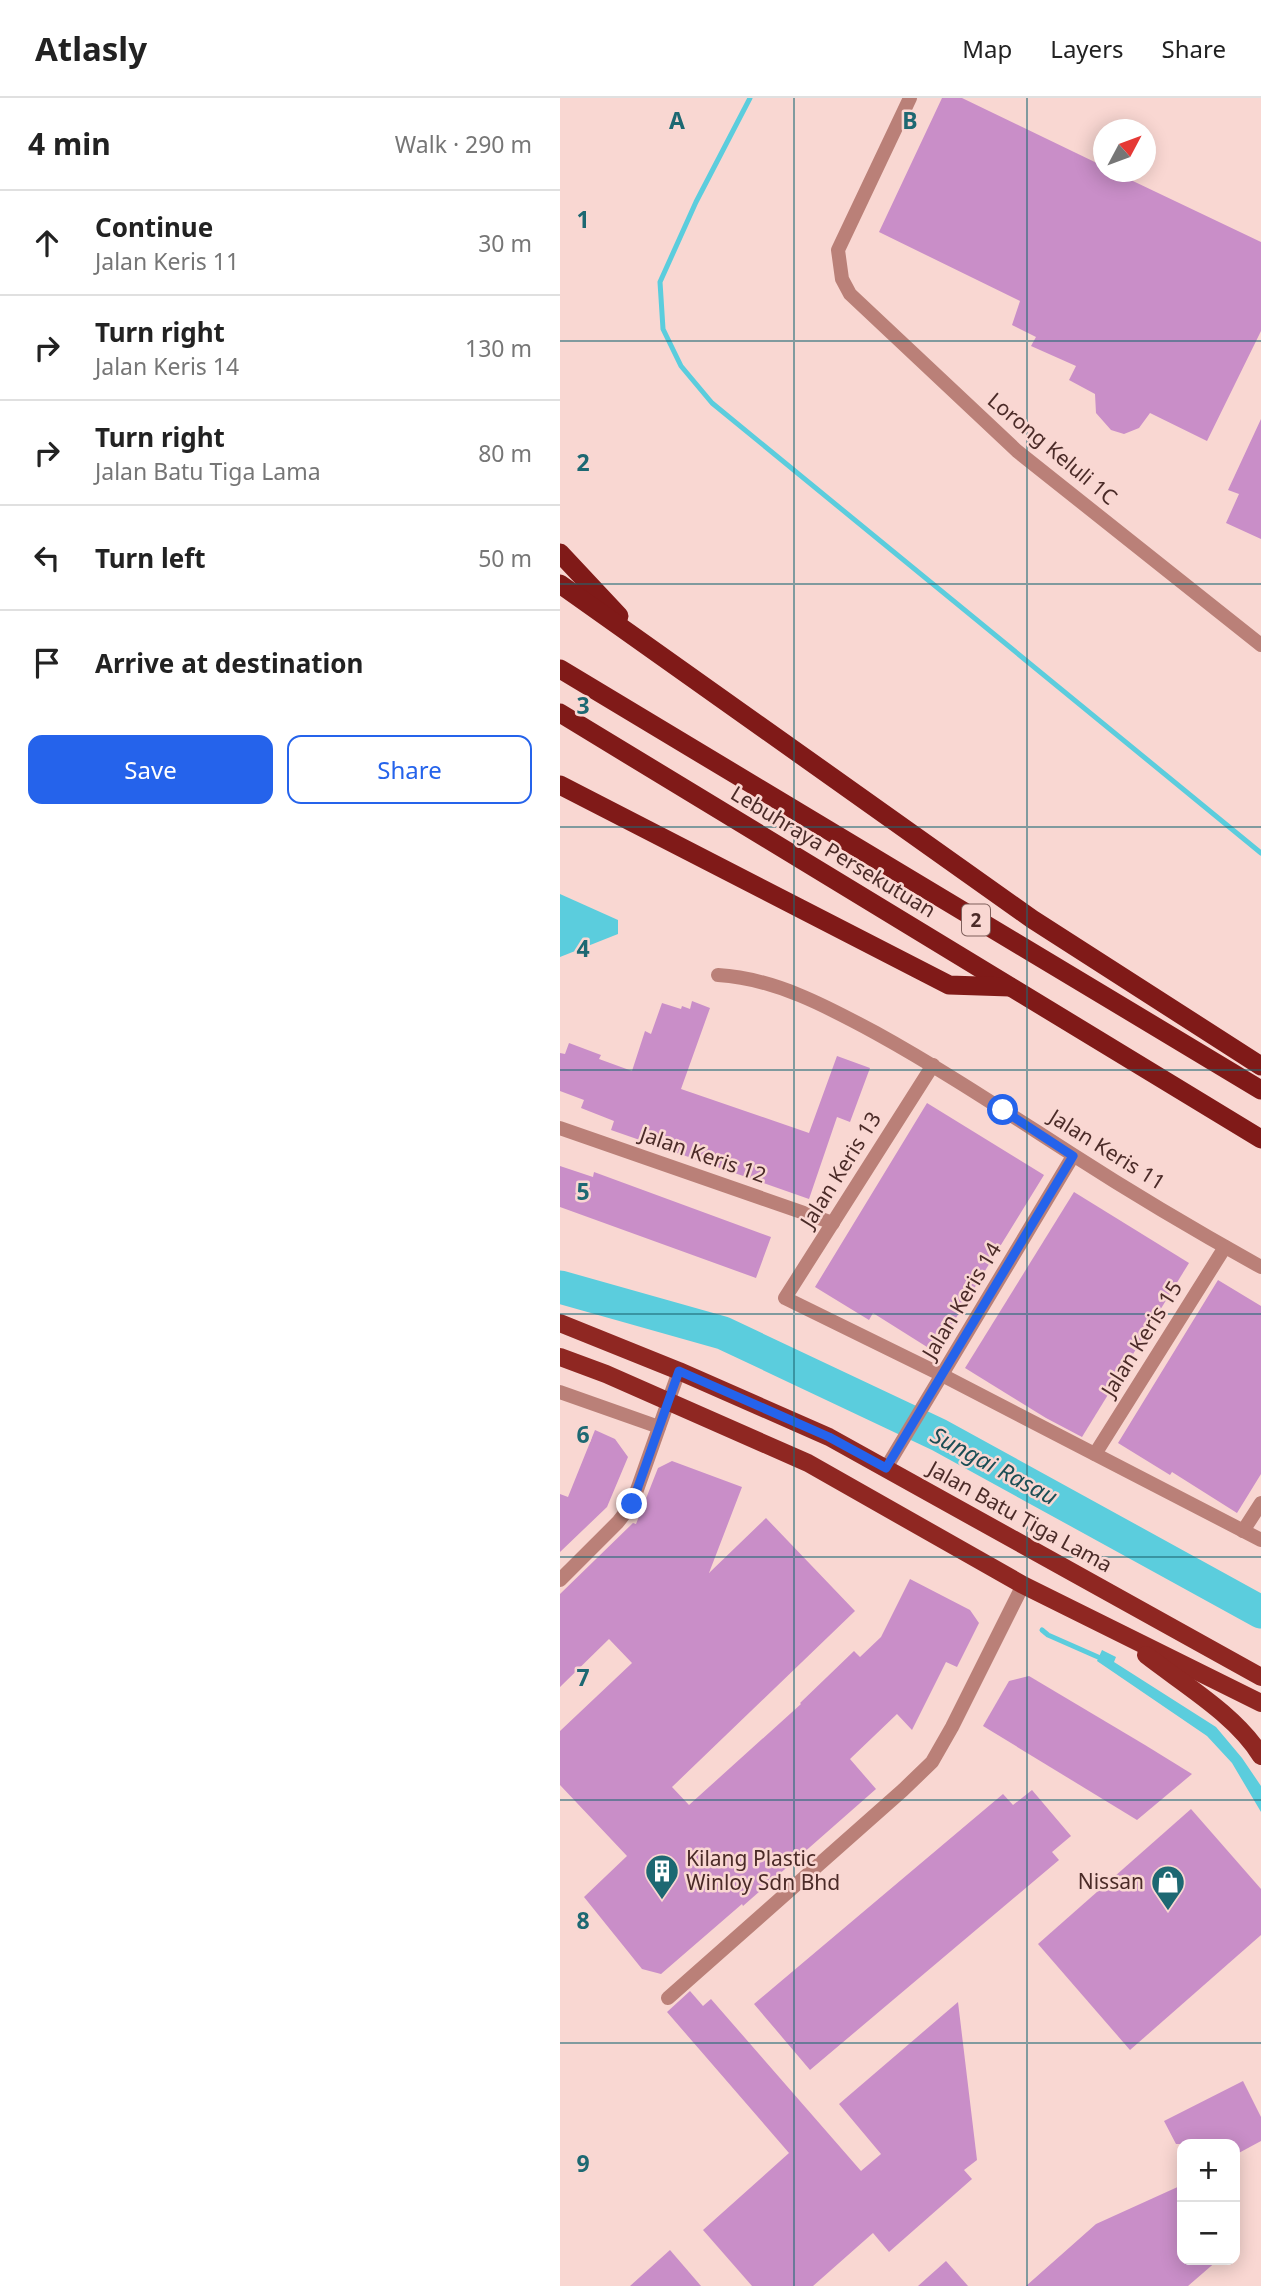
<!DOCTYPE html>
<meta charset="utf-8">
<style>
body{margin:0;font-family:"Noto Sans",sans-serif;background:#f2f2f2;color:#222}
.controls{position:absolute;right:21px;bottom:21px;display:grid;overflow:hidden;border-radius:14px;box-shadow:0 4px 18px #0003}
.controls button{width:63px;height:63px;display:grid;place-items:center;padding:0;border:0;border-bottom:2px solid #e0e0e0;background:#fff;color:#222;font:35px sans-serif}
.compass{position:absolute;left:533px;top:21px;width:63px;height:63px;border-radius:50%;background:#fff;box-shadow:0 4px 18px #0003;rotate:49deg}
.stop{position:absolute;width:21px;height:21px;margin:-16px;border:5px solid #2563eb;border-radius:50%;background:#fff}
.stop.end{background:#2563eb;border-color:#fff;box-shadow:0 2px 7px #0008}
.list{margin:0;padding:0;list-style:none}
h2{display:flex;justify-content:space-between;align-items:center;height:91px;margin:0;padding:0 28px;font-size:30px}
h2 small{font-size:23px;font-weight:400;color:#767676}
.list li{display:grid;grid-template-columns:46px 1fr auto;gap:21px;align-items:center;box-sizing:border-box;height:105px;padding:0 28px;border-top:2px solid #e0e0e0}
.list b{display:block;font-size:26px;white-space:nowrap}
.list p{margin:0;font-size:23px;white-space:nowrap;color:#767676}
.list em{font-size:23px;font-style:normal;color:#767676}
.actions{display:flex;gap:14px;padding:21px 28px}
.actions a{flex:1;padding:16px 0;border:2px solid #2563eb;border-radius:14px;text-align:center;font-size:24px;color:#2563eb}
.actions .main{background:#2563eb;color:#fff}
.icon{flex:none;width:38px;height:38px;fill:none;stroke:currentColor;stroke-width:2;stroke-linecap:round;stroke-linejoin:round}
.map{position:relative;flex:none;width:701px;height:2188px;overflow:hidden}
header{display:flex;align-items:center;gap:42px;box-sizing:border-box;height:98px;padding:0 35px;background:#fff;border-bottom:2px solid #e0e0e0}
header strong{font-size:33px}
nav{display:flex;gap:38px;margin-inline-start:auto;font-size:24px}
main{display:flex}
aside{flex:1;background:#fff}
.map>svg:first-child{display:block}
</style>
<header>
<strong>Atlasly</strong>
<nav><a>Map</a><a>Layers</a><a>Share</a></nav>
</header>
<main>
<aside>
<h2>4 min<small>Walk · 290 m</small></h2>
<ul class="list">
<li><svg class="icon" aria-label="ahead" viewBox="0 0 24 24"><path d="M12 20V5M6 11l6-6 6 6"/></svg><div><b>Continue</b><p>Jalan Keris 11</p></div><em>30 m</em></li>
<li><svg class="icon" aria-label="right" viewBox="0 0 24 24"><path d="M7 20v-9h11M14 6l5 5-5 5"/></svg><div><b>Turn right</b><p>Jalan Keris 14</p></div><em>130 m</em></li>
<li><svg class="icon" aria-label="right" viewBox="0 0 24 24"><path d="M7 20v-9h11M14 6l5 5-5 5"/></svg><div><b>Turn right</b><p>Jalan Batu Tiga Lama</p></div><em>80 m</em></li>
<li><svg class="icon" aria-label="left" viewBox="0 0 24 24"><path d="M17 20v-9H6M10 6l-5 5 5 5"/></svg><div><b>Turn left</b></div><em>50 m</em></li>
<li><svg class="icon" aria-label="arrive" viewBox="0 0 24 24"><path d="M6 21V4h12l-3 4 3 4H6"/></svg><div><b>Arrive at destination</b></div></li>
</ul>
<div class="actions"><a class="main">Save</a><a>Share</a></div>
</aside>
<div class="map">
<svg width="701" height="2188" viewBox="0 0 701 2188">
<rect width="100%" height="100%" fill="#f9d7d2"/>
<g fill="#5bcddd">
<polygon points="0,796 58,822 58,836 0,859"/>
<polygon points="542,1552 556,1559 554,1564 656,1629 682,1660 701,1688 701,1714 672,1665 647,1638 537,1563"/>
</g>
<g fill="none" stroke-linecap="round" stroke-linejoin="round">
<g stroke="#5bcddd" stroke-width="5">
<polyline points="190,0 136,104 100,184 103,231 121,268 152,305 701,755"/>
<polyline points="482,1532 488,1537 538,1559"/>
</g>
<polyline stroke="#5bcddd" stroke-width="33" points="0,1189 163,1235 379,1337 701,1514"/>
</g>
<g fill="#c98ec8">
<polygon points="382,0 402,0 543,68 543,74 554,74 701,144 701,233 647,343 590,315 579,330 564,336 551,332 536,315 535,296 509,282 516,268 471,248 476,239 452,227 460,203 319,134"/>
<polygon points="701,321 701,441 666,425 679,396 668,392"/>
<polygon points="132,903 150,910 121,991 249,1035 277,958 310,970 290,1024 277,1019 249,1101 51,1032 54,1023 21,1010 24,1002 0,993 0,955 5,956 9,945 41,957 39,961 72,973 85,933 91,936 102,905 121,911 122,908 130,911"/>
<polygon points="367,1005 484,1077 375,1254 313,1215 309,1222 255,1189"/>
<polygon points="0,1068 33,1079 34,1074 211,1139 196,1180 0,1109"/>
<polygon points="514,1094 629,1165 522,1339 486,1320 405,1270"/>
<polygon points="658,1182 701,1208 701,1376 677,1415 612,1374 610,1377 558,1345"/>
<polygon points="35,1332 55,1341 68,1359 47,1409 0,1454 0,1396 8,1399"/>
<polygon points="112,1363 182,1389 149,1475 206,1420 295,1513 112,1689 129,1707 241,1606 240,1605 294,1553 300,1559 321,1539 350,1481 410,1512 419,1525 397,1569 386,1564 352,1632 337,1616 290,1661 316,1691 183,1808 182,1806 101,1876 82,1871 24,1799 67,1758 0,1687 0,1633 72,1565 49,1541 0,1589 0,1496 73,1425 76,1426 98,1370"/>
<polygon points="469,1578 585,1647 632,1676 577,1722 423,1628 449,1583"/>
<polygon points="472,1692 511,1738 492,1754 499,1762 250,1972 194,1906 443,1696 453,1707"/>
<polygon points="631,1711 701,1791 701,1837 570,1952 478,1846"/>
<polygon points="130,1893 143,1908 151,1901 301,2073 321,2056 279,2006 398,1904 417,2062 404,2072 412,2081 329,2154 313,2135 253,2188 192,2188 143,2132 229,2055 107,1914"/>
<polygon points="683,1983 701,2019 701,2043 675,2057 675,2046 616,2046 604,2023"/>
<polygon points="622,2087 622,2162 658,2162 628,2188 466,2188 536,2126"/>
<polygon points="110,2152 141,2188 70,2188"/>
<polygon points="386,2163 408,2188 358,2188"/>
</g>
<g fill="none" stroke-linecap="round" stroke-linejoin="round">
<g stroke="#ba8078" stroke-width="14">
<polyline points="350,0 278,152 282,181 290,196 457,353 701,547"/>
<path d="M158 877C214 880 268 909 316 935 383 972 446 1014 510 1055 572 1095 636 1133 701 1169"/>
<polyline points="373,967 225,1200 382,1277 701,1442"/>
<polyline points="0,1030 273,1125"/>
<polyline points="0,1294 99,1329"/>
<polyline points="535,1356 665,1149"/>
<polyline points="326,1370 513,1058"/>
<polyline points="683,1433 701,1405"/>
<polyline points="0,1482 58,1424 72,1406 119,1273"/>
<polyline points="108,1900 343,1692 372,1664 392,1629 463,1487"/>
</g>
<g stroke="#8f2722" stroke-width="18">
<polyline points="0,1225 119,1273 269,1339 701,1579"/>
<polyline points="0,1259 46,1276 248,1365 463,1487 701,1605"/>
<path d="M586 1557C623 1586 676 1617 701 1658"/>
</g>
<g stroke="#801a18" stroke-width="19">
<polyline points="0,455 59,518"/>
<polyline points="0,486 472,821 701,968"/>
<polyline points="0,571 701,992"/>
<polyline points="0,615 701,1041"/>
<polyline points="0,687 389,887 450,889"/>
</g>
</g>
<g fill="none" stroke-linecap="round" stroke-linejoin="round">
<polyline stroke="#2563eb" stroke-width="9" points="72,1406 119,1273 269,1339 326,1370 513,1058 443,1012"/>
</g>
<path fill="none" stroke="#1d6872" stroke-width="2" stroke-opacity="0.55" d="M234 0V2188M467 0V2188M0 243H701M0 486H701M0 729H701M0 972H701M0 1216H701M0 1459H701M0 1702H701M0 1945H701"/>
<defs>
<g id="building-pin" transform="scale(1.75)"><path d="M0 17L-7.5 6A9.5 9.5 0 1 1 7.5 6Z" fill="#1d6872" stroke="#f9d7d2"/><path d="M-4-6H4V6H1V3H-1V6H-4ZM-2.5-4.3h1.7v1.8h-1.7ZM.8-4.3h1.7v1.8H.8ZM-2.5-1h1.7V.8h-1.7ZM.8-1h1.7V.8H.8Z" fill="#fff"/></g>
<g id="shop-pin" transform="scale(1.75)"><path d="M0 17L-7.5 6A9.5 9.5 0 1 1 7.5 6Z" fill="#1d6872" stroke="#f9d7d2"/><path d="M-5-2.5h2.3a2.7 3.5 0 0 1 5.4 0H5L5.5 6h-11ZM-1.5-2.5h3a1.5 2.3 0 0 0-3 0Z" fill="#fff"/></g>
</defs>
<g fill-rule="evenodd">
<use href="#building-pin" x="102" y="1773"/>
<use href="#shop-pin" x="608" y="1784"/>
</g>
<g text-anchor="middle" stroke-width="5" stroke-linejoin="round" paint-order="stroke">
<rect fill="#f9d7d2" stroke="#7f5f5b" stroke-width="2" x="402" y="806.5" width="28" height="31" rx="5"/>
<g font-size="19" font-weight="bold" fill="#4b2b28">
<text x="416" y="829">2</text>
</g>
<g font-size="21" fill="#4b2b28" stroke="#f9d7d2">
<text transform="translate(492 351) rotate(40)" y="7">Lorong Keluli 1C</text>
<text transform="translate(273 754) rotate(31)" y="7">Lebuhraya Persekutuan</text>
<text transform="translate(547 1052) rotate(32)" y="7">Jalan Keris 11</text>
<text transform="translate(143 1057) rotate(19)" y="7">Jalan Keris 12</text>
<text transform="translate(281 1072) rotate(-58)" y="7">Jalan Keris 13</text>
<text transform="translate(402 1203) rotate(-59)" y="7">Jalan Keris 14</text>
<text transform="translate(582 1241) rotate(-58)" y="7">Jalan Keris 15</text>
<text transform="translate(460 1419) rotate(29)" y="7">Jalan Batu Tiga Lama</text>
</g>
<g font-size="21" fill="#4b2b28" stroke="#f9d7d2" text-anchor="start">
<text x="126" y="1768">Kilang Plastic<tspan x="126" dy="24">Winloy Sdn Bhd</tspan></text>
<text x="584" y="1791" text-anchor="end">Nissan</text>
</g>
<g font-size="23" font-style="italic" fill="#1c4e55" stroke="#f9d7d2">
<text transform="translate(434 1368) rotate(28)" y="8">Sungai Rasau</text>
</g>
</g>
<g font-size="23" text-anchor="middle" font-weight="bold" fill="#1d6872" stroke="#f9d7d2" stroke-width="5" stroke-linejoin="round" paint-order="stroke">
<text x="117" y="31">A</text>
<text x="350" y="31">B</text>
<text x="23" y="130">1</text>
<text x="23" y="373">2</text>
<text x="23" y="616">3</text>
<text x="23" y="859">4</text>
<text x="23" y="1102">5</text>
<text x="23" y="1345">6</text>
<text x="23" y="1588">7</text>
<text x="23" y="1831">8</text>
<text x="23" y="2074">9</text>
</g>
</svg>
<div class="controls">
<button>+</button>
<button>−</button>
</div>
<svg class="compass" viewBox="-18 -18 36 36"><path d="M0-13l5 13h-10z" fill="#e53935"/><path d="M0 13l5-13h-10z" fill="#767676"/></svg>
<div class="stop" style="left:443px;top:1012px"></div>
<div class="stop end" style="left:72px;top:1406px"></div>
</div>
</main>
